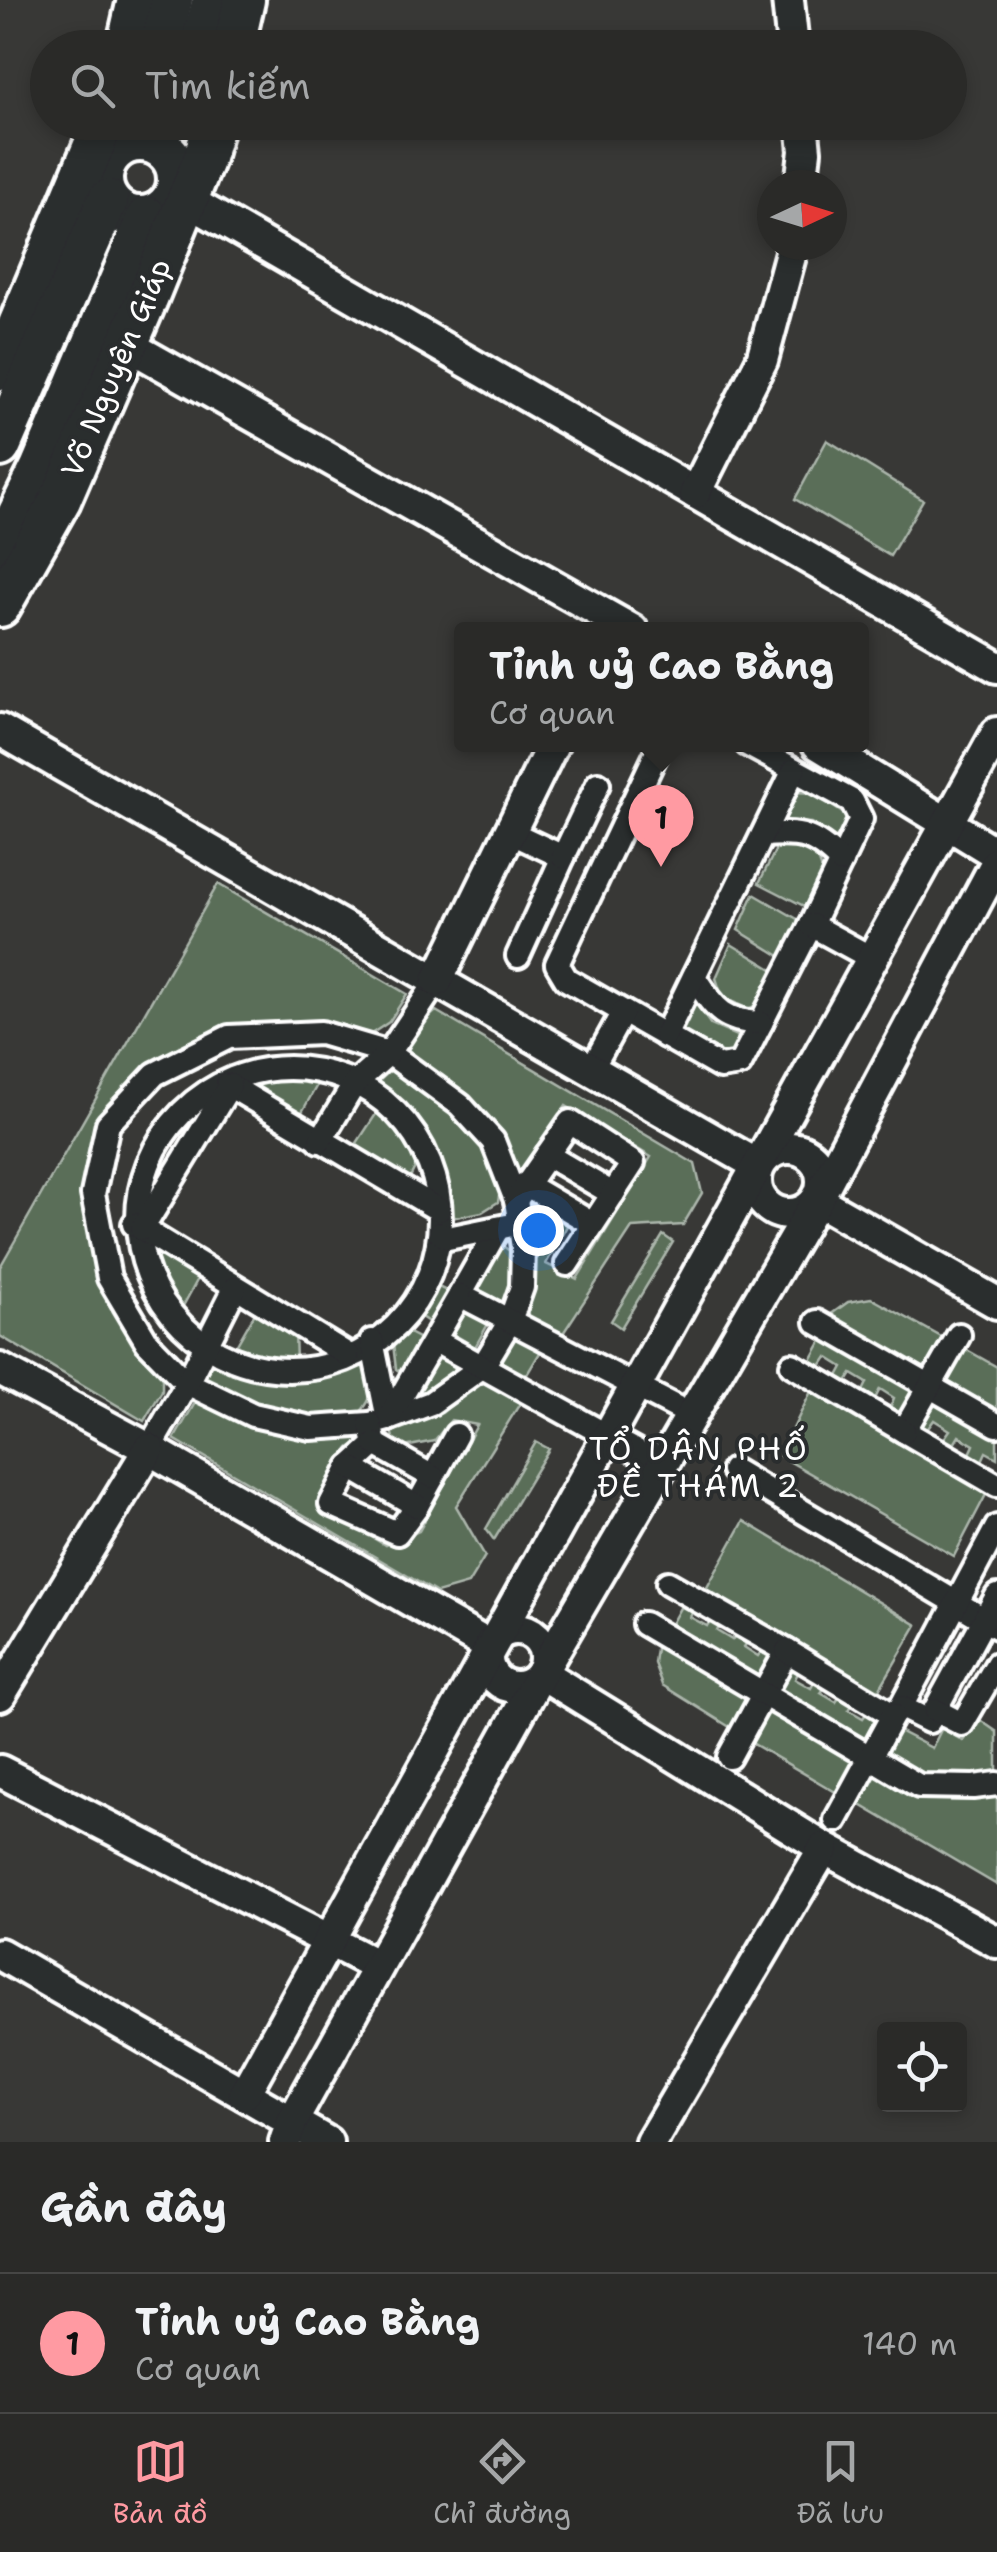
<!DOCTYPE html>
<html lang="vi">
<meta charset="utf-8">
<style>
body{margin:0;font-family:"Shantell Sans",sans-serif;background:#363634;color:#f1f3f6}
.controls{position:absolute;right:30px;bottom:30px;display:grid;overflow:hidden;border-radius:10px;box-shadow:0 5px 15px #0003}
.controls button{width:90px;height:90px;display:grid;place-items:center;padding:0;border:0;border-bottom:2px solid #464645;background:#2a2a28;color:#f1f3f6;font:50px sans-serif}
.compass{position:absolute;left:757px;top:170px;width:90px;height:90px;border-radius:50%;background:#2a2a28;box-shadow:0 5px 15px #0003;rotate:86deg}
.you{position:absolute;left:538px;top:1230px;width:35px;height:35px;margin:-25px;border:8px solid #fff;border-radius:50%;background:#1a73e8;box-shadow:0 0 0 15px #1a73e833}
.badge{display:grid;place-items:center;width:65px;height:65px;border-radius:50%;background:#ff9aa2;color:#111;font-size:32px;font-weight:700}
.pin{position:absolute;translate:-50% -82px;filter:drop-shadow(0 2px 5px #0008)}
.pin::after{content:'';position:absolute;top:52px;width:35px;height:30px;background:inherit;clip-path:polygon(0 0,100% 0,50% 100%)}
.popup{position:absolute;left:454px;top:622px;width:415px;height:130px;box-sizing:border-box;display:grid;place-content:center;border-radius:10px;background:#2a2a28;filter:drop-shadow(0 2px 8px #0005);font-size:32px;white-space:nowrap;color:#a5a7a8}
.popup b{font-size:38px;color:#f1f3f6}
.popup::after{content:'';position:absolute;left:50%;top:100%;margin-left:-20px;border:20px solid transparent;border-top-color:#2a2a28}
.list{margin:0;padding:0;list-style:none}
h2{display:flex;justify-content:space-between;align-items:center;height:130px;margin:0;padding:0 40px;font-size:42px}
h2 small{font-size:32px;font-weight:400;color:#a5a7a8}
.list li{display:grid;grid-template-columns:65px 1fr auto;gap:30px;align-items:center;box-sizing:border-box;height:140px;padding:0 40px;border-top:2px solid #464645}
.list b{display:block;font-size:38px;white-space:nowrap}
.list p{margin:0;font-size:32px;white-space:nowrap;color:#a5a7a8}
.list em{font-size:32px;font-style:normal;color:#a5a7a8}
.icon{flex:none;width:55px;height:55px;fill:none;stroke:currentColor;stroke-width:2;stroke-linecap:round;stroke-linejoin:round}
.map{position:relative;flex:none;width:997px;height:2142px;overflow:hidden}
.search{position:absolute;background:#2a2a28;box-shadow:0 5px 15px #0003;left:30px;right:30px;top:30px;height:110px;display:flex;align-items:center;gap:25px;box-sizing:border-box;padding:0 35px;border-radius:55px;color:#a5a7a8;font-size:38px}
.sheet{height:270px;background:#2a2a28}
nav{display:flex;justify-content:space-around;align-items:center;box-sizing:border-box;height:140px;border-top:2px solid #464645;background:#2a2a28;font-size:28px;color:#a5a7a8}
nav a{display:grid;justify-items:center;gap:5px}
nav .on{color:#ff9aa2}
.map>svg:first-child{display:block}
</style>
<div class="map">
<svg width="997" height="2142" viewBox="0 0 997 2142">
<rect width="100%" height="100%" fill="#383836"/>
<filter id="ink" filterUnits="userSpaceOnUse"><feTurbulence type="fractalNoise" baseFrequency=".01" numOctaves="2"/><feDisplacementMap in="SourceGraphic" scale="20" xChannelSelector="R" yChannelSelector="G"/><feConvolveMatrix kernelMatrix="1 2 1 2 8 2 1 2 1" color-interpolation-filters="sRGB"/></filter>
<g filter="url(#ink)">
<g fill="#5a6e59" stroke="#acb6ac" stroke-width="2.5">
<polygon points="827,440 923,500 890,556 795,499"/>
<polygon points="795,792 813,793 847,816 849,828 842,836 833,839 811,823 784,822 781,813"/>
<polygon points="796,846 817,856 823,873 806,907 759,883 776,849"/>
<polygon points="218,884 407,994 389,1022 368,1036 283,1022 212,1033 121,1095 87,1186 88,1241 101,1276 162,1368 162,1391 144,1421 0,1336 0,1267"/>
<polygon points="754,894 799,920 783,958 738,930"/>
<polygon points="731,944 777,972 761,1003 748,1009 722,997 716,978"/>
<polygon points="693,1000 711,1025 739,1037 742,1045 731,1056 718,1057 685,1037 682,1024"/>
<polygon points="436,1011 695,1164 702,1193 683,1225 632,1228 560,1338 525,1313 535,1239 530,1212 535,1206 568,1224 546,1264 577,1279 651,1157 566,1106 518,1177 491,1126 408,1051 417,1028"/>
<path d="M393 1068C432 1097 511 1145 498 1202L482 1212 451 1218C444 1149 432 1125 378 1082Z"/>
<polygon points="292,1072 322,1076 297,1121 248,1089 256,1078"/>
<polygon points="382,1105 407,1128 422,1154 406,1185 351,1152"/>
<polygon points="663,1235 673,1242 621,1328 611,1321"/>
<polygon points="503,1246 511,1252 515,1280 508,1305 478,1289"/>
<path d="M154 1247 200 1275 177 1317C163 1295 146 1273 154 1247Z"/>
<polygon points="432,1284 451,1293 433,1325 415,1313"/>
<polygon points="871,1298 943,1338 923,1372 830,1315 848,1302"/>
<polygon points="467,1305 492,1317 475,1347 450,1332"/>
<polygon points="258,1308 295,1330 296,1363 259,1365 231,1355"/>
<polygon points="403,1330 422,1340 404,1374 396,1369 393,1344"/>
<polygon points="515,1330 544,1346 526,1376 498,1360"/>
<polygon points="828,1330 918,1383 901,1417 889,1410 894,1398 880,1389 874,1401 862,1393 867,1383 852,1374 846,1383 837,1378 843,1367 827,1357 819,1369 810,1362"/>
<polygon points="960,1346 997,1367 997,1415 940,1382"/>
<polygon points="436,1352 467,1369 424,1399 413,1393"/>
<path d="M362 1359C376 1388 376 1400 351 1421 303 1417 244 1411 205 1377L211 1363C274 1381 301 1389 362 1359Z"/>
<polygon points="485,1375 524,1397 456,1506 485,1556 468,1584 437,1593 174,1439 196,1401 243,1419 323,1440 359,1430 362,1439 349,1448 318,1504 385,1545 419,1531 477,1425 451,1420 434,1441 395,1449 391,1428 442,1413"/>
<polygon points="815,1383 991,1485 954,1556 780,1456"/>
<polygon points="934,1393 997,1430 997,1458 986,1452 981,1463 969,1456 974,1445 959,1436 953,1446 943,1440 950,1430 934,1420 926,1431 916,1424"/>
<polygon points="536,1442 549,1449 494,1540 486,1529"/>
<polygon points="744,1521 917,1625 876,1695 705,1591"/>
<polygon points="685,1599 696,1605 690,1617 707,1626 713,1615 722,1621 717,1631 732,1640 739,1630 751,1637 744,1647 758,1656 766,1645 778,1652 758,1684 667,1631"/>
<polygon points="657,1641 753,1695 733,1729 662,1685 654,1663"/>
<polygon points="790,1662 801,1667 795,1679 811,1688 817,1677 827,1683 821,1693 836,1702 843,1692 856,1699 849,1710 863,1718 871,1707 883,1715 862,1746 772,1693"/>
<polygon points="765,1703 858,1757 839,1794 745,1739"/>
<polygon points="977,1718 997,1732 997,1779 918,1781 877,1759 893,1728 932,1748 942,1728 963,1741"/>
<polygon points="872,1766 902,1782 997,1786 997,1885 852,1800"/>
</g>
<g fill="none" stroke-linecap="round" stroke-linejoin="round">
<g stroke="#fff" stroke-width="30">
<g id="street">
<polyline points="661,744 557,964 566,979 720,1067 740,1064 811,925 861,819 852,801 747,744"/>
<polyline points="510,832 563,857 518,956"/>
<path d="M763 835C801 832 813 834 841 862"/>
<polyline points="563,857 598,784"/>
<polyline points="811,925 873,959"/>
<path d="M694 977C715 1008 721 1021 761 1023"/>
<polygon points="321,1033 389,1053 460,1105 493,1141 516,1200 523,1248 522,1287 510,1321 483,1366 431,1403 388,1419 370,1424 311,1428 253,1415 187,1383 147,1342 109,1278 93,1194 108,1124 155,1074 229,1037"/>
<polyline points="665,1036 794,770"/>
<circle cx="289" cy="1219" r="151"/>
<polyline points="591,1070 623,1012"/>
<polyline points="227,1084 439,1210"/>
<polyline points="320,1141 355,1083 389,1053 437,981"/>
<polyline points="547,1155 613,1194"/>
<polyline points="525,1184 591,1223"/>
<polyline points="516,1200 570,1122 633,1163 567,1264"/>
<polyline points="134,1224 348,1355"/>
<polyline points="498,1228 460,1295 691,1415"/>
<polyline points="142,1229 230,1085"/>
<polyline points="440,1233 448,1238 507,1226"/>
<polyline points="817,1322 997,1425"/>
<polyline points="959,1335 904,1431 997,1485"/>
<polyline points="434,1340 662,1466"/>
<polyline points="372,1341 388,1419"/>
<polyline points="792,1365 904,1431"/>
<polyline points="388,1419 460,1295"/>
<polyline points="370,1424 375,1444 350,1467 331,1504 397,1533 417,1506 456,1435"/>
<polyline points="375,1444 433,1477"/>
<polyline points="149,1449 187,1383 235,1288"/>
<polyline points="350,1467 417,1506"/>
<polyline points="733,1470 997,1627"/>
<polyline points="668,1583 787,1651 729,1757"/>
<polyline points="644,1624 919,1786 974,1787 997,1784"/>
<polyline points="787,1651 893,1715 901,1707 997,1527"/>
<polyline points="901,1707 929,1721 997,1596"/>
<polyline points="935,1710 962,1724 997,1664"/>
<polyline points="836,1820 893,1715"/>
</g>
</g>
<g stroke="#fff" stroke-width="38">
<g id="secondary">
<polyline points="788,0 793,48"/>
<polyline points="801,185 805,151 802,122"/>
<polyline points="187,200 997,667"/>
<polyline points="128,345 632,630"/>
<polyline points="695,493 762,360 793,245"/>
<polyline points="0,730 759,1166"/>
<polyline points="818,744 997,854"/>
<polyline points="437,981 553,744"/>
<circle cx="789" cy="1181" r="33"/>
<polyline points="817,1200 997,1303"/>
<polyline points="0,1369 149,1449 489,1646"/>
<circle cx="516" cy="1658" r="29"/>
<polyline points="541,1673 824,1848 997,1942"/>
<polyline points="0,1695 149,1449"/>
<polyline points="0,1771 378,1966"/>
<polyline points="0,1954 327,2142"/>
<path d="M244 2094C493 1639 748 1188 997 733"/>
<polyline points="285,2142 292,2122 541,1673 817,1200 997,862"/>
<polyline points="651,2142 824,1848"/>
</g>
</g>
<g stroke="#fff" stroke-width="48">
<g id="highway">
<polyline points="127,48 138,0"/>
<polyline points="160,48 172,0"/>
<polyline points="200,48 213,0"/>
<polyline points="233,48 244,0"/>
<circle cx="140" cy="179" r="38"/>
<polyline points="0,370 104,122"/>
<polyline points="0,446 108,200"/>
<polyline points="0,552 41,468 147,217"/>
<polyline points="0,606 60,500 148,296 204,158 214,122"/>
</g>
</g>
<use href="#street" stroke="#2a2d2e" stroke-width="22"/>
<use href="#secondary" stroke="#2a2d2e" stroke-width="30"/>
<use href="#highway" stroke="#2a2d2e" stroke-width="40"/>
</g>
</g>
<g text-anchor="middle" stroke-width="8" stroke-linejoin="round" paint-order="stroke">
<g font-size="30" fill="#fff" stroke="#2a2d2e">
<text transform="translate(116 368) rotate(-67)" y="10">Võ Nguyên Giáp</text>
</g>
<g font-size="32" letter-spacing="2.5" fill="#fff" stroke="#2a2d2e">
<text x="699" y="1460">TỔ DÂN PHỐ<tspan x="699" dy="37">ĐỀ THÁM 2</tspan></text>
</g>
</g>
</svg>
<div class="controls">
<button><svg class="icon" aria-label="locate" viewBox="0 0 24 24"><circle cx="12" cy="12" r="6"/><path d="M12 2v4M12 18v4M2 12h4M18 12h4"/></svg></button>
</div>
<svg class="compass" viewBox="-18 -18 36 36"><path d="M0-13l5 13h-10z" fill="#e53935"/><path d="M0 13l5-13h-10z" fill="#a5a7a8"/></svg>
<div class="you"></div>
<div class="pin badge" style="left:661px;top:867px">1</div>
<div class="popup"><b>Tỉnh uỷ Cao Bằng</b>Cơ quan</div>
<div class="search"><svg class="icon" aria-label="search" viewBox="0 0 24 24"><circle cx="10" cy="10" r="6"/><path d="M15 15l6 6"/></svg>Tìm kiếm</div>
</div>
<section class="sheet">
<h2>Gần đây<small></small></h2>
<ul class="list">
<li><span class="badge">1</span><div><b>Tỉnh uỷ Cao Bằng</b><p>Cơ quan</p></div><em>140 m</em></li>
</ul>
</section>
<nav>
<a class="on"><svg class="icon" aria-label="map" viewBox="0 0 24 24"><path d="M3 6l6-2 6 2 6-2v14l-6 2-6-2-6 2zM9 4v14M15 6v14"/></svg>Bản đồ</a>
<a><svg class="icon" aria-label="directions" viewBox="0 0 24 24"><path d="M12 3l9 9-9 9-9-9zM9 14v-3h6M13 9l2 2-2 2"/></svg>Chỉ đường</a>
<a><svg class="icon" aria-label="saved" viewBox="0 0 24 24"><path d="M7 4h10v16l-5-4-5 4z"/></svg>Đã lưu</a>
</nav>
